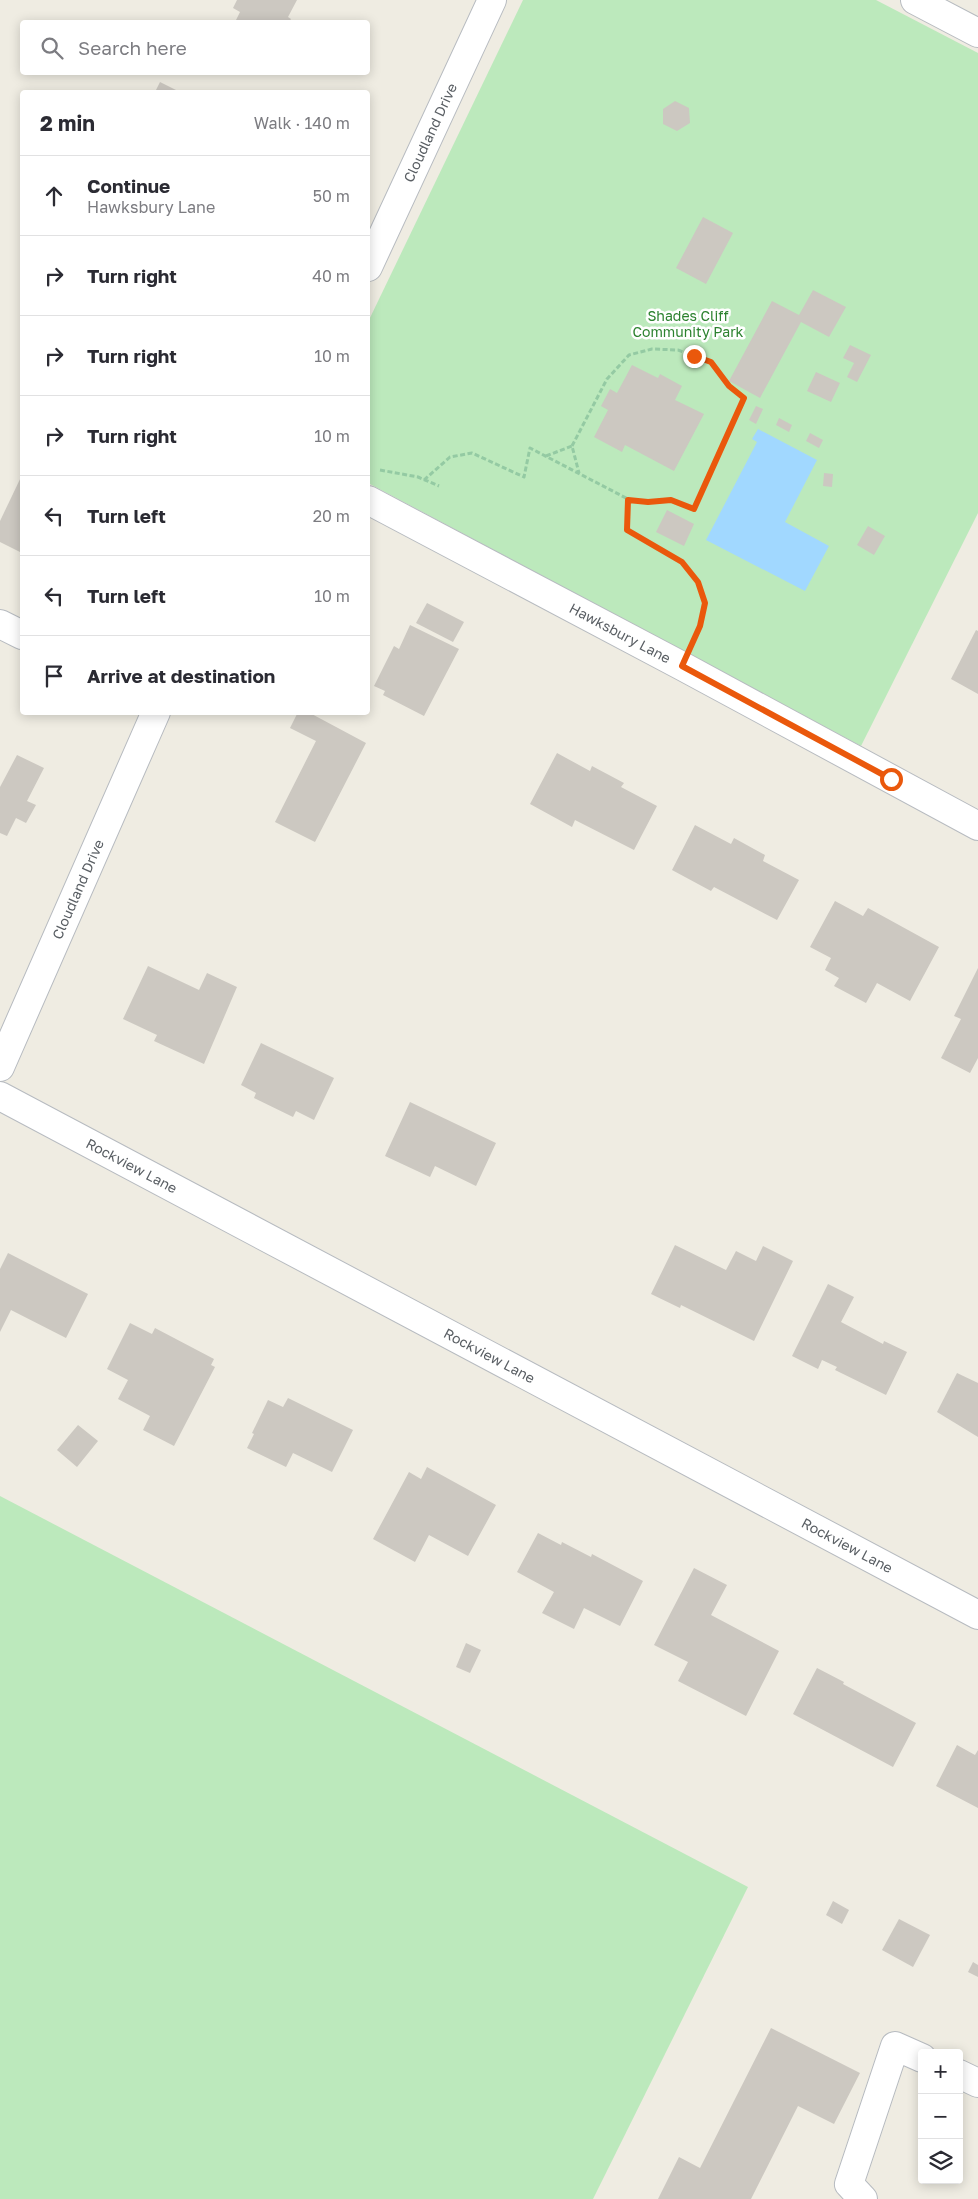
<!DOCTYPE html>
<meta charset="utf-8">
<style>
body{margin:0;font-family:"Golos Text",sans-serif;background:#f2f2f3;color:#2b2b33}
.controls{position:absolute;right:15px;bottom:15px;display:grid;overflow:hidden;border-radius:5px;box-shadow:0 2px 12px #0003}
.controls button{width:45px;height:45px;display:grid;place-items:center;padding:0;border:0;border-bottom:1px solid #e1e1e2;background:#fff;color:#2b2b33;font:25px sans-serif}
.stop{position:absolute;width:15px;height:15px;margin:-11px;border:4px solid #ea580c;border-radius:50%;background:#fff}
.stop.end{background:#ea580c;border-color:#fff;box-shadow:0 1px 5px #0008}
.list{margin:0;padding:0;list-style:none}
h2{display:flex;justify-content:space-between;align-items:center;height:65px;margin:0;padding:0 20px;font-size:21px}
h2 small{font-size:16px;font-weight:400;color:#7c7c81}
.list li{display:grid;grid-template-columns:32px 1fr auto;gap:15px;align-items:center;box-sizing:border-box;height:80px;padding:0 20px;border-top:1px solid #e1e1e2}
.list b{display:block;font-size:19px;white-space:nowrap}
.list p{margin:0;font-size:16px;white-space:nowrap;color:#7c7c81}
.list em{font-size:16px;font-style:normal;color:#7c7c81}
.icon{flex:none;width:28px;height:28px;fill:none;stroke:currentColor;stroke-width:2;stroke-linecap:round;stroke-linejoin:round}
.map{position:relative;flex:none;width:978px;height:2199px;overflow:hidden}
.search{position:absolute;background:#fff;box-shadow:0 2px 12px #0003;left:20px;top:20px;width:350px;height:55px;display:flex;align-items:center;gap:12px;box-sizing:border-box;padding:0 18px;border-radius:5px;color:#7c7c81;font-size:19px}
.panel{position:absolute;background:#fff;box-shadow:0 2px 12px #0003;left:20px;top:90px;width:350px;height:625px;border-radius:5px}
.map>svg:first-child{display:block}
</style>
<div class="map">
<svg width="978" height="2199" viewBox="0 0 978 2199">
<rect width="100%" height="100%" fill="#efece2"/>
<g fill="#bce9bc">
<polygon points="523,0 876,0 978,53 978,513 861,746 368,483 368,322"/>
<polygon points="0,1496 748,1887 593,2199 0,2199"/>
</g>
<polygon fill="#a1d8ff" points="758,429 817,460 785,522 829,546 805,591 706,540 757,442 752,439"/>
<g fill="#ccc8c1">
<polygon points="237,0 297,0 288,17 291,19 289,22 235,22 240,12 233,8"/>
<polygon points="160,82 180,92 155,92"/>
<polygon points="675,101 689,108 690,123 677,131 663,124 663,109"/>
<polygon points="703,217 733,233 706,284 676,268"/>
<polygon points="813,290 846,307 829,337 801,322 760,398 729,381 772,301 799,315"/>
<polygon points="850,345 871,355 857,382 847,377 854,363 843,358"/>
<polygon points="632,365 658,378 660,374 682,386 675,400 704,414 674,471 625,445 622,452 594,437 608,410 601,406 610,389 617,393"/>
<polygon points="816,372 840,383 831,402 807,391"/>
<polygon points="756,406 763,409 756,424 749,420"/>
<polygon points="779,418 792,425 789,432 776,425"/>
<polygon points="810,433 823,440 819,448 806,441"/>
<polygon points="824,473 833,474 832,487 823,486"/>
<polygon points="22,475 22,553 0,542 0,521"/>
<polygon points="667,510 694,524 684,546 656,532"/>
<polygon points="868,526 885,536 874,555 857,545"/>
<polygon points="427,603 464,622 453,642 416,623"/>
<polygon points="410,625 459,649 424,716 383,695 385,691 374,686 394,646 399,649"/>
<polygon points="976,630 978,631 978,694 951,679"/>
<polygon points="298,712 308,712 366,743 315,842 275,822 316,741 290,728"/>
<polygon points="557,753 590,771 592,766 624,783 621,787 657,806 634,850 575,820 572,827 530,804"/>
<polygon points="17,755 44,768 27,801 36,805 26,823 16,818 7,836 0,833 0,787"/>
<polygon points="695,825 731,844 734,838 765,855 763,861 799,880 777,920 714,887 711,891 672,870"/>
<polygon points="835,901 863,916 868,908 939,947 910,1001 877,983 866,1003 834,986 839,978 825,970 831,958 810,947"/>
<polygon points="148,966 199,990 207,973 237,987 204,1064 154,1041 157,1035 123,1019"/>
<polygon points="978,968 978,1058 970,1073 941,1058 961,1019 954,1016"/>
<polygon points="261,1043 334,1078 314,1120 296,1111 293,1117 254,1098 256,1093 241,1085"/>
<polygon points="410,1102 496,1143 476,1186 435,1166 430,1177 385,1156"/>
<polygon points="675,1245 726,1270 736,1251 756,1261 763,1246 793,1261 754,1341 681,1305 680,1308 651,1294"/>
<polygon points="8,1253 88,1294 66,1338 11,1310 0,1332 0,1269"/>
<polygon points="828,1284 854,1297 841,1322 883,1344 884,1341 907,1352 886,1395 835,1370 837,1367 822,1360 818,1369 792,1356"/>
<polygon points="130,1323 152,1334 155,1328 214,1359 211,1365 215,1367 174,1446 143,1430 150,1416 118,1399 128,1380 107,1369"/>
<polygon points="957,1373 978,1383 978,1437 937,1412"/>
<polygon points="288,1398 353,1430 332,1472 293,1453 286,1467 247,1448 254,1434 252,1433 268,1400 283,1407"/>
<polygon points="78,1425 98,1441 77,1467 57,1450"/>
<polygon points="427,1467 496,1505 468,1556 429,1535 415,1562 373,1539 409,1472 421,1479"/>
<polygon points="538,1533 561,1545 562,1542 591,1557 592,1554 643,1581 620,1626 584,1608 574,1629 542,1613 554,1592 517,1572"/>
<polygon points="694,1568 727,1585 711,1615 779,1651 746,1716 678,1681 688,1662 654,1645"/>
<polygon points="466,1643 481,1650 470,1673 456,1667"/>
<polygon points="817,1668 844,1682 843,1684 916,1723 893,1767 793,1714"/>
<polygon points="957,1745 975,1755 978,1750 978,1808 936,1786"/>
<polygon points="833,1901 849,1910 842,1924 826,1915"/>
<polygon points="899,1919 930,1935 913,1967 882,1950"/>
<polygon points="973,1962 978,1965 978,1977 968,1972"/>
<polygon points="771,2028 860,2073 834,2124 798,2106 751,2199 658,2199 679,2157 700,2168"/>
</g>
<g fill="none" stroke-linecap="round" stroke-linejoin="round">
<g stroke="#b7bbc0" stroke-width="30">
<g id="minor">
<polyline points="915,0 978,33"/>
<path id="s1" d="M368 267 492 0"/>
<path id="s2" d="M368 500 682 666 978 826"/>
<polyline points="0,624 22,635"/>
<path id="s3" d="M0 1067 156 712"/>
<path id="s4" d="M0 1096 978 1615"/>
<polyline points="959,2074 978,2083"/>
<polyline points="863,2199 849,2184 895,2046 922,2058"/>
</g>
</g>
<g stroke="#94caa3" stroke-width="3" stroke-dasharray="5 2.5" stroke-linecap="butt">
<polyline points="572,446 607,379 629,355 652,349 678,350 711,362 729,386 745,398 694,509 671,499 648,502 628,499"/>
<polyline points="546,456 572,446 579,473"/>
<polyline points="380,470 418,477 439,486"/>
<polyline points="424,480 450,457 472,453 524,477 530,448 628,499 627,530 682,562 698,582 705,603 700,626 695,637"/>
</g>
<use href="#minor" stroke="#fff" stroke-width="28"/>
</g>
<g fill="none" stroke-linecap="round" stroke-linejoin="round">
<polyline stroke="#ea580c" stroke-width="6" points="694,356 711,362 729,386 744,398 694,509 671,500 648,502 628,500 627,530 682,562 698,582 705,603 700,626 682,666 891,779"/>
</g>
<g text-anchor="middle" stroke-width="5" stroke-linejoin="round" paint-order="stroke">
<g font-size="14" fill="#5a5f64" stroke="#fff">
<text dy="5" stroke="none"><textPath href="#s1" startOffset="148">Cloudland Drive</textPath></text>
<text dy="5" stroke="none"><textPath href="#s2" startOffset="285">Hawksbury Lane</textPath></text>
<text dy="5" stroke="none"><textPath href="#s3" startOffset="194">Cloudland Drive</textPath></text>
<text dy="5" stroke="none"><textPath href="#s4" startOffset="149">Rockview Lane</textPath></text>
<text dy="5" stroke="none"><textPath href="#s4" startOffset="554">Rockview Lane</textPath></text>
<text dy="5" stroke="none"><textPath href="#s4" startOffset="959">Rockview Lane</textPath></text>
</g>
<g font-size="14" fill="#2c822f" stroke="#fff">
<text x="688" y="321">Shades Cliff<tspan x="688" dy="16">Community Park</tspan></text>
</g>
</g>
</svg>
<div class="controls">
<button>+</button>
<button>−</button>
<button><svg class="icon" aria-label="layers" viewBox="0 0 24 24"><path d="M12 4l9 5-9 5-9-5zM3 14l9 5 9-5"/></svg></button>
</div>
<div class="stop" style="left:891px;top:779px"></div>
<div class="stop end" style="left:694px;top:356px"></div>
<div class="search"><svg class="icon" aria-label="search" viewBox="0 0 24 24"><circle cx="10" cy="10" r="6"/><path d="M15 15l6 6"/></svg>Search here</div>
<section class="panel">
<h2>2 min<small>Walk · 140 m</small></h2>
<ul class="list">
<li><svg class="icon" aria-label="ahead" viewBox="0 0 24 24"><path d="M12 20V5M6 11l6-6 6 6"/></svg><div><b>Continue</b><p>Hawksbury Lane</p></div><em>50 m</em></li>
<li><svg class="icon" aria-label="right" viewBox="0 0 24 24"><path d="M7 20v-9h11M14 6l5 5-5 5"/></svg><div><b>Turn right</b></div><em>40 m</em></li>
<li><svg class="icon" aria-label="right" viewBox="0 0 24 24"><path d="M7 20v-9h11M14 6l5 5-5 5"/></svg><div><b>Turn right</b></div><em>10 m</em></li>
<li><svg class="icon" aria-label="right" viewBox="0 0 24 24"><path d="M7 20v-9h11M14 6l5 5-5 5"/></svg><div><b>Turn right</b></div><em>10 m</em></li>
<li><svg class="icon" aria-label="left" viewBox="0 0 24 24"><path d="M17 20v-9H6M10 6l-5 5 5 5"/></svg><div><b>Turn left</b></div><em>20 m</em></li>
<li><svg class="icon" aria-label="left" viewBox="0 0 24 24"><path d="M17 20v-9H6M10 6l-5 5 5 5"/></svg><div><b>Turn left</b></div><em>10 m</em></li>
<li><svg class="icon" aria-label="arrive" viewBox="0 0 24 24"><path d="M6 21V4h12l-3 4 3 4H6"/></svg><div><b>Arrive at destination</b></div></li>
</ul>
</section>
</div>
